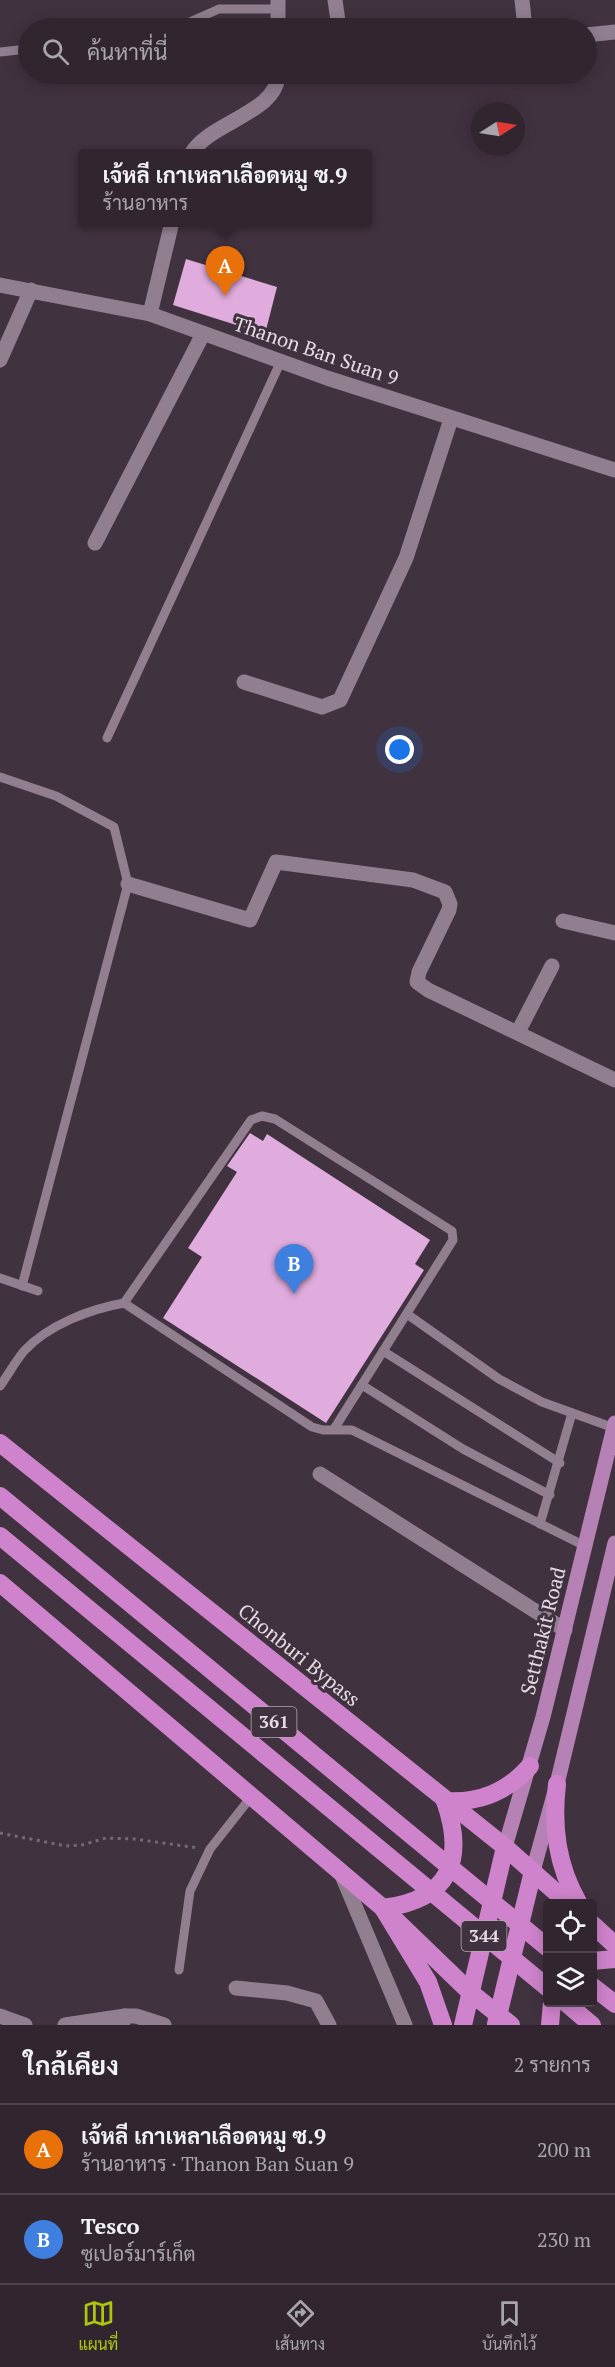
<!DOCTYPE html>
<html lang="th">
<meta charset="utf-8">
<style>
body{margin:0;font-family:"PT Serif",Sarabun,serif;background:#3d323c;color:#f1f3f6}
.controls{position:absolute;right:18px;bottom:18px;display:grid;overflow:hidden;border-radius:6px;box-shadow:0 3px 15px #0003}
.controls button{width:54px;height:54px;display:grid;place-items:center;padding:0;border:0;border-bottom:2px solid #4c434c;background:#312630;color:#f1f3f6;font:30px sans-serif}
.compass{position:absolute;left:471px;top:102px;width:54px;height:54px;border-radius:50%;background:#312630;box-shadow:0 3px 15px #0003;rotate:78deg}
.you{position:absolute;left:400px;top:750px;width:21px;height:21px;margin:-15px;border:4px solid #fff;border-radius:50%;background:#1a73e8;box-shadow:0 0 0 9px #1a73e833}
.badge{display:grid;place-items:center;width:39px;height:39px;border-radius:50%;background:#adc60e;color:#fff;font-size:20px;font-weight:700}
.pin{position:absolute;translate:-50% -50px;filter:drop-shadow(0 2px 3px #0008)}
.pin::after{content:'';position:absolute;top:32px;width:21px;height:18px;background:inherit;clip-path:polygon(0 0,100% 0,50% 100%)}
.popup{position:absolute;left:78px;top:149px;width:294px;height:78px;box-sizing:border-box;display:grid;place-content:center;border-radius:6px;background:#312630;filter:drop-shadow(0 2px 4px #0005);font-size:20px;white-space:nowrap;color:#a8a5ab}
.popup b{font-size:22px;color:#f1f3f6}
.popup::after{content:'';position:absolute;left:50%;top:100%;margin-left:-12px;border:12px solid transparent;border-top-color:#312630}
.list{margin:0;padding:0;list-style:none}
h2{display:flex;justify-content:space-between;align-items:center;height:78px;margin:0;padding:0 24px;font-size:26px}
h2 small{font-size:20px;font-weight:400;color:#a8a5ab}
.list li{display:grid;grid-template-columns:39px 1fr auto;gap:18px;align-items:center;box-sizing:border-box;height:90px;padding:0 24px;border-top:2px solid #4c434c}
.list b{display:block;font-size:22px;white-space:nowrap}
.list p{margin:0;font-size:20px;white-space:nowrap;color:#a8a5ab}
.list em{font-size:20px;font-style:normal;color:#a8a5ab}
.icon{flex:none;width:33px;height:33px;fill:none;stroke:currentColor;stroke-width:2;stroke-linecap:round;stroke-linejoin:round}
.map{position:relative;flex:none;width:615px;height:2025px;overflow:hidden}
.search{position:absolute;background:#312630;box-shadow:0 3px 15px #0003;left:18px;right:18px;top:18px;height:66px;display:flex;align-items:center;gap:15px;box-sizing:border-box;padding:0 21px;border-radius:33px;color:#a8a5ab;font-size:22px}
.sheet{height:258px;background:#312630}
nav{display:flex;justify-content:space-around;align-items:center;box-sizing:border-box;height:84px;border-top:2px solid #4c434c;background:#312630;font-size:16px;color:#a8a5ab}
nav a{display:grid;justify-items:center;gap:3px}
nav .on{color:#adc60e}
.map>svg:first-child{display:block}
</style>
<div class="map">
<svg width="615" height="2025" viewBox="0 0 615 2025">
<rect width="100%" height="100%" fill="#413240"/>
<g fill="#e0acdd">
<polygon points="186,259 277,287 265,334 173,305"/>
<polygon points="250,1133 263,1141 267,1134 430,1240 415,1264 424,1270 326,1423 163,1318 202,1257 188,1248 237,1172 227,1166"/>
</g>
<g fill="none" stroke-linecap="round" stroke-linejoin="round">
<polyline stroke="#776976" stroke-width="3" stroke-dasharray="3 4.5" stroke-linecap="butt" points="0,1833 66,1846 82,1845 106,1838 134,1839 199,1848"/>
<g stroke="#917f90" stroke-width="9">
<polyline points="176,28 219,9 278,9"/>
<polyline points="0,52 28,49"/>
<polyline points="107,738 281,361"/>
<polyline points="0,777 56,796 114,827 128,884 22,1286"/>
<polyline points="0,1278 38,1291"/>
<polyline points="124,1303 251,1120 262,1116 275,1119 452,1231 453,1240 334,1429"/>
<polyline points="407,1314 499,1379 542,1402 614,1428"/>
<polyline points="383,1351 560,1463"/>
<polyline points="362,1385 463,1449 550,1495"/>
<path d="M0 1386C8 1375 15 1362 24 1351 48 1325 90 1309 124 1303L312 1427 323 1430H352L585 1546"/>
<polyline points="540,1524 572,1413"/>
<polyline points="179,1970 190,1891 210,1849 251,1797"/>
</g>
<g stroke="#917f90" stroke-width="15">
<polyline points="278,0 278,28"/>
<polyline points="335,0 339,28"/>
<polyline points="522,0 525,28"/>
<polyline points="586,35 615,32"/>
<path d="M191 154C209 122 278 113 278 74"/>
<polyline points="150,314 172,222"/>
<polyline points="0,360 31,290"/>
<polyline points="95,543 203,334"/>
<polyline points="244,682 322,707 340,700 406,558 451,419"/>
<polyline points="128,884 250,920 276,862 413,880 445,892 450,904 449,910 419,972 417,982 428,990 615,1080"/>
<polyline points="563,921 615,933"/>
<polyline points="518,1032 552,966"/>
<polyline points="320,1474 565,1630"/>
<polyline points="341,1873 405,2025"/>
<polyline points="236,1988 287,1993 316,2001 329,2025"/>
<polyline points="0,2016 25,2025"/>
<polyline points="125,2016 136,2016 164,2025"/>
<polyline points="65,2025 125,2016 122,2025"/>
</g>
<polyline stroke="#917f90" stroke-width="15" points="0,285 150,314 327,378 615,470"/>
<g stroke="#b681b4" stroke-width="15">
<polyline points="505,1847 543,1717 615,1423"/>
<polyline points="533,1871 557,1784 615,1543"/>
</g>
<g stroke="#cf83cc" stroke-width="18">
<polyline points="0,1443 505,1847 569,1904"/>
<polyline points="0,1496 548,1948"/>
<polyline points="0,1536 548,1988"/>
<polyline points="0,1583 383,1908 470,1992 511,2025"/>
<path d="M557 1784C552 1827 557 1866 579 1904"/>
<path d="M445 1801C480 1803 507 1792 530 1766"/>
<polyline points="592,1924 615,1945"/>
<polyline points="592,1961 615,1959"/>
<polyline points="592,1986 615,2004"/>
<polyline points="565,2002 592,2025"/>
<polyline points="496,2024 533,1871"/>
<path d="M443 2025 428 1982 383 1908C449 1900 466 1861 445 1801"/>
<polyline points="463,2025 505,1847"/>
<polyline points="550,2025 552,2002"/>
</g>
</g>
<g text-anchor="middle" stroke-width="6" stroke-linejoin="round" paint-order="stroke">
<g fill="#413240" stroke="#b4a8b3" stroke-width="1.5">
<rect x="251.5" y="1707" width="45" height="30" rx="4.5"/>
<rect x="461.5" y="1921" width="45" height="30" rx="4.5"/>
</g>
<g font-size="18" font-weight="bold" fill="#e5dbe4">
<text x="274" y="1728">361</text>
<text x="484" y="1942">344</text>
</g>
<g font-size="20" fill="#e5dbe4" stroke="#413240">
<text transform="translate(316 351) rotate(19)" y="7">Thanon Ban Suan 9</text>
<text transform="translate(543 1631) rotate(-76)" y="7">Setthakit Road</text>
<text transform="translate(299 1655) rotate(39)" y="7">Chonburi Bypass</text>
</g>
</g>
</svg>
<div class="controls">
<button><svg class="icon" aria-label="locate" viewBox="0 0 24 24"><circle cx="12" cy="12" r="6"/><path d="M12 2v4M12 18v4M2 12h4M18 12h4"/></svg></button>
<button><svg class="icon" aria-label="layers" viewBox="0 0 24 24"><path d="M12 4l9 5-9 5-9-5zM3 14l9 5 9-5"/></svg></button>
</div>
<svg class="compass" viewBox="-18 -18 36 36"><path d="M0-13l5 13h-10z" fill="#e53935"/><path d="M0 13l5-13h-10z" fill="#a8a5ab"/></svg>
<div class="you"></div>
<div class="pin badge" style="left:225px;top:296px;background:#e8710a">A</div>
<div class="popup"><b>เจ้หลี เกาเหลาเลือดหมู ซ.9</b>ร้านอาหาร</div>
<div class="pin badge" style="left:294px;top:1294px;background:#3f7fe0">B</div>
<div class="search"><svg class="icon" aria-label="search" viewBox="0 0 24 24"><circle cx="10" cy="10" r="6"/><path d="M15 15l6 6"/></svg>ค้นหาที่นี่</div>
</div>
<section class="sheet">
<h2>ใกล้เคียง<small>2 รายการ</small></h2>
<ul class="list">
<li><span class="badge" style="background:#e8710a">A</span><div><b>เจ้หลี เกาเหลาเลือดหมู ซ.9</b><p>ร้านอาหาร · Thanon Ban Suan 9</p></div><em>200 m</em></li>
<li><span class="badge" style="background:#3f7fe0">B</span><div><b>Tesco</b><p>ซูเปอร์มาร์เก็ต</p></div><em>230 m</em></li>
</ul>
</section>
<nav>
<a class="on"><svg class="icon" aria-label="map" viewBox="0 0 24 24"><path d="M3 6l6-2 6 2 6-2v14l-6 2-6-2-6 2zM9 4v14M15 6v14"/></svg>แผนที่</a>
<a><svg class="icon" aria-label="directions" viewBox="0 0 24 24"><path d="M12 3l9 9-9 9-9-9zM9 14v-3h6M13 9l2 2-2 2"/></svg>เส้นทาง</a>
<a><svg class="icon" aria-label="saved" viewBox="0 0 24 24"><path d="M7 4h10v16l-5-4-5 4z"/></svg>บันทึกไว้</a>
</nav>
